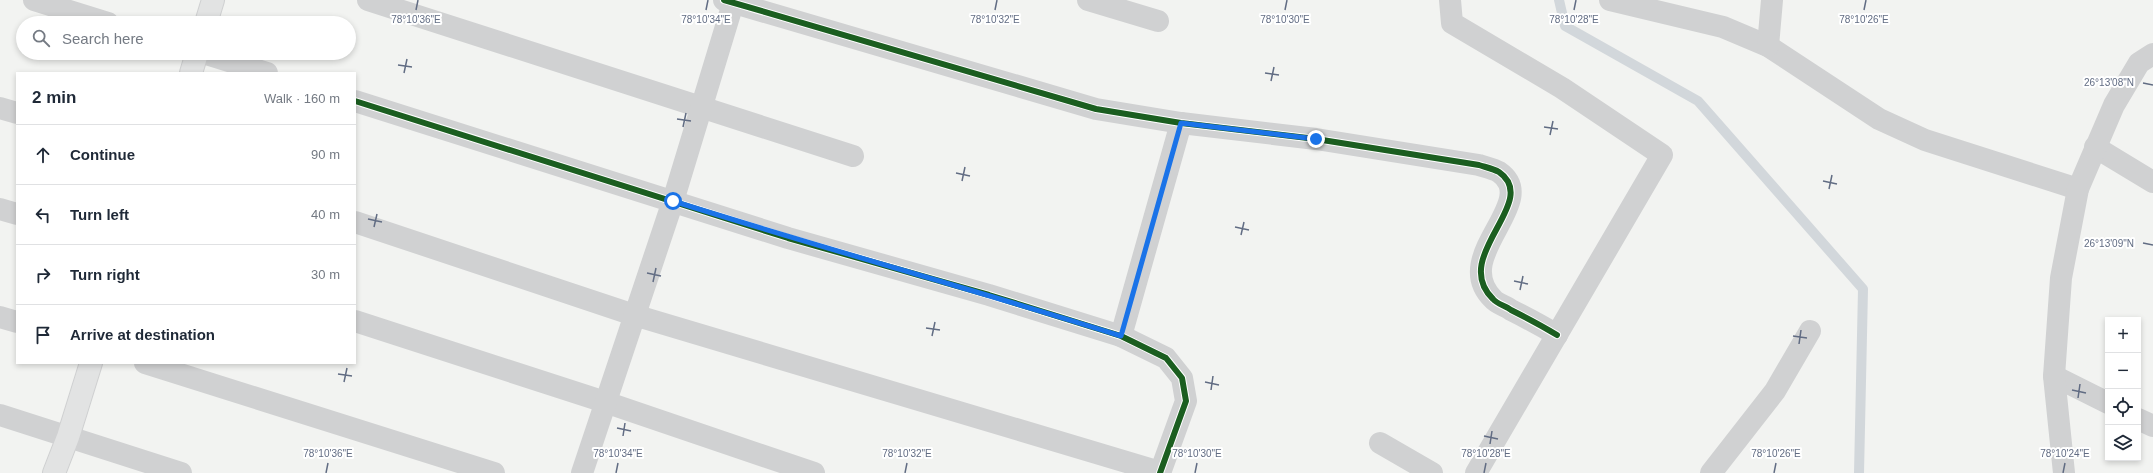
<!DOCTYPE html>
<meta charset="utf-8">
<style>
body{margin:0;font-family:Helvetica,sans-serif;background:#f6f6f7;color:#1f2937}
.controls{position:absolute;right:12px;bottom:12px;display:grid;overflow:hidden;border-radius:0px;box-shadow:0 2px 6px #0003}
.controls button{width:36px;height:36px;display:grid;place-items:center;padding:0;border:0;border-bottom:1px solid #e0e1e3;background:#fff;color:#1f2937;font:20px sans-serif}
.stop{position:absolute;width:12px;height:12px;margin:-9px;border:3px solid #1a73e8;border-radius:50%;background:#fff}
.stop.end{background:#1a73e8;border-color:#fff;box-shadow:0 1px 4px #0008}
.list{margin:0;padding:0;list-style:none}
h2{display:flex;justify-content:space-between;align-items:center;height:52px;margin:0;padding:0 16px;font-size:17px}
h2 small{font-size:13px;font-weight:400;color:#747a83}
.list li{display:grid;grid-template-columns:26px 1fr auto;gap:12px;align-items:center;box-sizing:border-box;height:60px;padding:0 16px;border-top:1px solid #e0e1e3}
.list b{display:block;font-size:15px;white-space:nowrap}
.list em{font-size:13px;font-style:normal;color:#747a83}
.icon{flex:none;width:22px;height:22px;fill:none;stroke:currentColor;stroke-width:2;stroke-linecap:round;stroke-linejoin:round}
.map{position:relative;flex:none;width:2153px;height:473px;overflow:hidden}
.search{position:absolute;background:#fff;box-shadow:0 2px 6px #0003;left:16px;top:16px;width:340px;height:44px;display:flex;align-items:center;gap:10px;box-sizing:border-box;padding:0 14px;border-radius:22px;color:#747a83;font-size:15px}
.panel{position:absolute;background:#fff;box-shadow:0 2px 6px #0003;left:16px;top:72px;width:340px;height:292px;border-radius:0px}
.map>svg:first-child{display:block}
</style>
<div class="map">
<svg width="2153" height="473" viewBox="0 0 2153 473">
<rect width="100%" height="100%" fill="#f2f3f1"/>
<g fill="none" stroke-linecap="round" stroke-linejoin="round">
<polyline stroke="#d2d7db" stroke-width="10" points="1559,0 1565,26 1698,101 1863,289 1859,473"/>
<g stroke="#cfd0d1" stroke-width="24">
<g id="secondary">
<polyline points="206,23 213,0"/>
<polyline points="191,73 197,53"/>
<polyline points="54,473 68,437 91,363"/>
</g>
</g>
<g stroke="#d0d1d2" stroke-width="22">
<polyline points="34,0 108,23"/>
<polyline points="368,0 853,156"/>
<path d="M724 0 1096 109 1181 123 1316 139 1479 165C1485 167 1494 169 1499 172 1542 202 1449 256 1493 299 1497 304 1506 306 1511 310 1527 318 1542 326 1557 335"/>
<polyline points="1088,0 1158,21"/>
<polyline points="1450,0 1452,23 1562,88 1662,155 1476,473"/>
<polyline points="1610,0 1723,27 1768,46 1879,119 1925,140 2078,189"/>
<polyline points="1768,46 1772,0"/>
<polyline points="203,53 267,73"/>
<polyline points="355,101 788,238 989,295 1121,336 1166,358 1182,378 1186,401 1160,473"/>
<polyline points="0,108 17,113"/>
<polyline points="2095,147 2153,182"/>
<polyline points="0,209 17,214"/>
<polyline points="355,222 634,315 1160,472"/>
<polyline points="0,317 17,322"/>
<polyline points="355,321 605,402 814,473"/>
<polyline points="1121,336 1181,123"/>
<polyline points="145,363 494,473"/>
<polyline points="2054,376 2108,403"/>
<polyline points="0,415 181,473"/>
<polyline points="2138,419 2153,426"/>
<polyline points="1380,443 1432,473"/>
<polyline points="582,473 673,201 734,0"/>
<polyline points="1711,473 1775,391 1810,331"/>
<polyline points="2064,473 2054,376 2061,278 2078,189 2114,105 2139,63 2153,54"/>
</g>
<use href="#secondary" stroke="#e2e3e3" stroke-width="22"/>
<g stroke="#fff" stroke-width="8">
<g id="cycleway">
<path d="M724 0 1096 109 1181 123 1316 139 1479 165C1485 167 1494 169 1499 172 1542 202 1449 256 1493 299 1497 304 1506 306 1511 310 1527 318 1542 326 1557 335"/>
<polyline points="355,101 788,238 989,295 1121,336 1166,358 1182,378 1186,401 1160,473"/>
</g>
</g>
<use href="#cycleway" stroke="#1b5e20" stroke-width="6"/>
</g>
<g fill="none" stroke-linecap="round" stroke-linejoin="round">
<path stroke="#1a73e8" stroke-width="5" d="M673 201C822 248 972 289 1121 336L1181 123 1316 139"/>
</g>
<path fill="none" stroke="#616c83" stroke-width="1.5" d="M416 10 418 0M706 10 708 0M995 10 997 0M1285 10 1287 0M1574 10 1576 0M1864 10 1866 0M398 65 412 67M404 73 407 59M1265 73 1279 75M1271 81 1274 67M2143 83 2153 85M677 119 691 121M683 127 686 113M1544 127 1558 129M1550 135 1553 121M956 173 970 176M962 181 965 167M1823 181 1837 184M1829 189 1832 175M368 219 382 222M374 227 377 214M1235 227 1249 230M1241 235 1244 222M2143 243 2153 245M647 273 661 276M1514 281 1528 284M653 282 656 268M1520 290 1523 276M926 328 940 330M932 336 935 322M1793 336 1807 338M1799 344 1801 330M338 374 352 376M344 382 347 368M1205 382 1219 385M1211 390 1213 376M2072 390 2086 393M2078 398 2080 384M617 428 631 431M623 436 625 423M1484 436 1498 439M1490 444 1492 431M326 473 328 463M616 473 618 463M905 473 907 463M1195 473 1197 463M1484 473 1486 463M1774 473 1776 463M2063 473 2065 463"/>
<g font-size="10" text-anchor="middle" fill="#616c83" stroke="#fff" stroke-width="4" stroke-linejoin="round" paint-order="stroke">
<text x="416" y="23">78°10'36"E</text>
<text x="706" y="23">78°10'34"E</text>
<text x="995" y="23">78°10'32"E</text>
<text x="1285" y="23">78°10'30"E</text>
<text x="1574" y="23">78°10'28"E</text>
<text x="1864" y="23">78°10'26"E</text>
<text x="2109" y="86">26°13'08"N</text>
<text x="2109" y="247">26°13'09"N</text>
<text x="328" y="457">78°10'36"E</text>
<text x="618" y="457">78°10'34"E</text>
<text x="907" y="457">78°10'32"E</text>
<text x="1197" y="457">78°10'30"E</text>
<text x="1486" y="457">78°10'28"E</text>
<text x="1776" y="457">78°10'26"E</text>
<text x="2065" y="457">78°10'24"E</text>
</g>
</svg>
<div class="controls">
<button>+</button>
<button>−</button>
<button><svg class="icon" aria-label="locate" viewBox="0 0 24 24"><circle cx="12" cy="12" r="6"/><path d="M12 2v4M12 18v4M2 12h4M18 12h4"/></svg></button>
<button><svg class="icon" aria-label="layers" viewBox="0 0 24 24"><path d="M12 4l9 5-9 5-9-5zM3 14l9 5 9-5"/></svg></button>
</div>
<div class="stop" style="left:673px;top:201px"></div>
<div class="stop end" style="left:1316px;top:139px"></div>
<div class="search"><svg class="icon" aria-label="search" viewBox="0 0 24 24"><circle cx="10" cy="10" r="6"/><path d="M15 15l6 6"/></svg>Search here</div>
<section class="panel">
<h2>2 min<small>Walk · 160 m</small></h2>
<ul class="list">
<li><svg class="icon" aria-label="ahead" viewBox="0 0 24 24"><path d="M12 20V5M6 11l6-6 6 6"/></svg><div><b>Continue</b></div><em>90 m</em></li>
<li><svg class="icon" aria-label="left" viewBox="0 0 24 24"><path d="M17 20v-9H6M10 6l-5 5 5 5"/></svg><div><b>Turn left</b></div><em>40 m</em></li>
<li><svg class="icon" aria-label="right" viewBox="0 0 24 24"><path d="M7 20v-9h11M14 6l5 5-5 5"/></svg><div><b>Turn right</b></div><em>30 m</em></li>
<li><svg class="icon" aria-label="arrive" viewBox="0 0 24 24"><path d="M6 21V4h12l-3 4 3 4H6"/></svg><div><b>Arrive at destination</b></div></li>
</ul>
</section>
</div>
